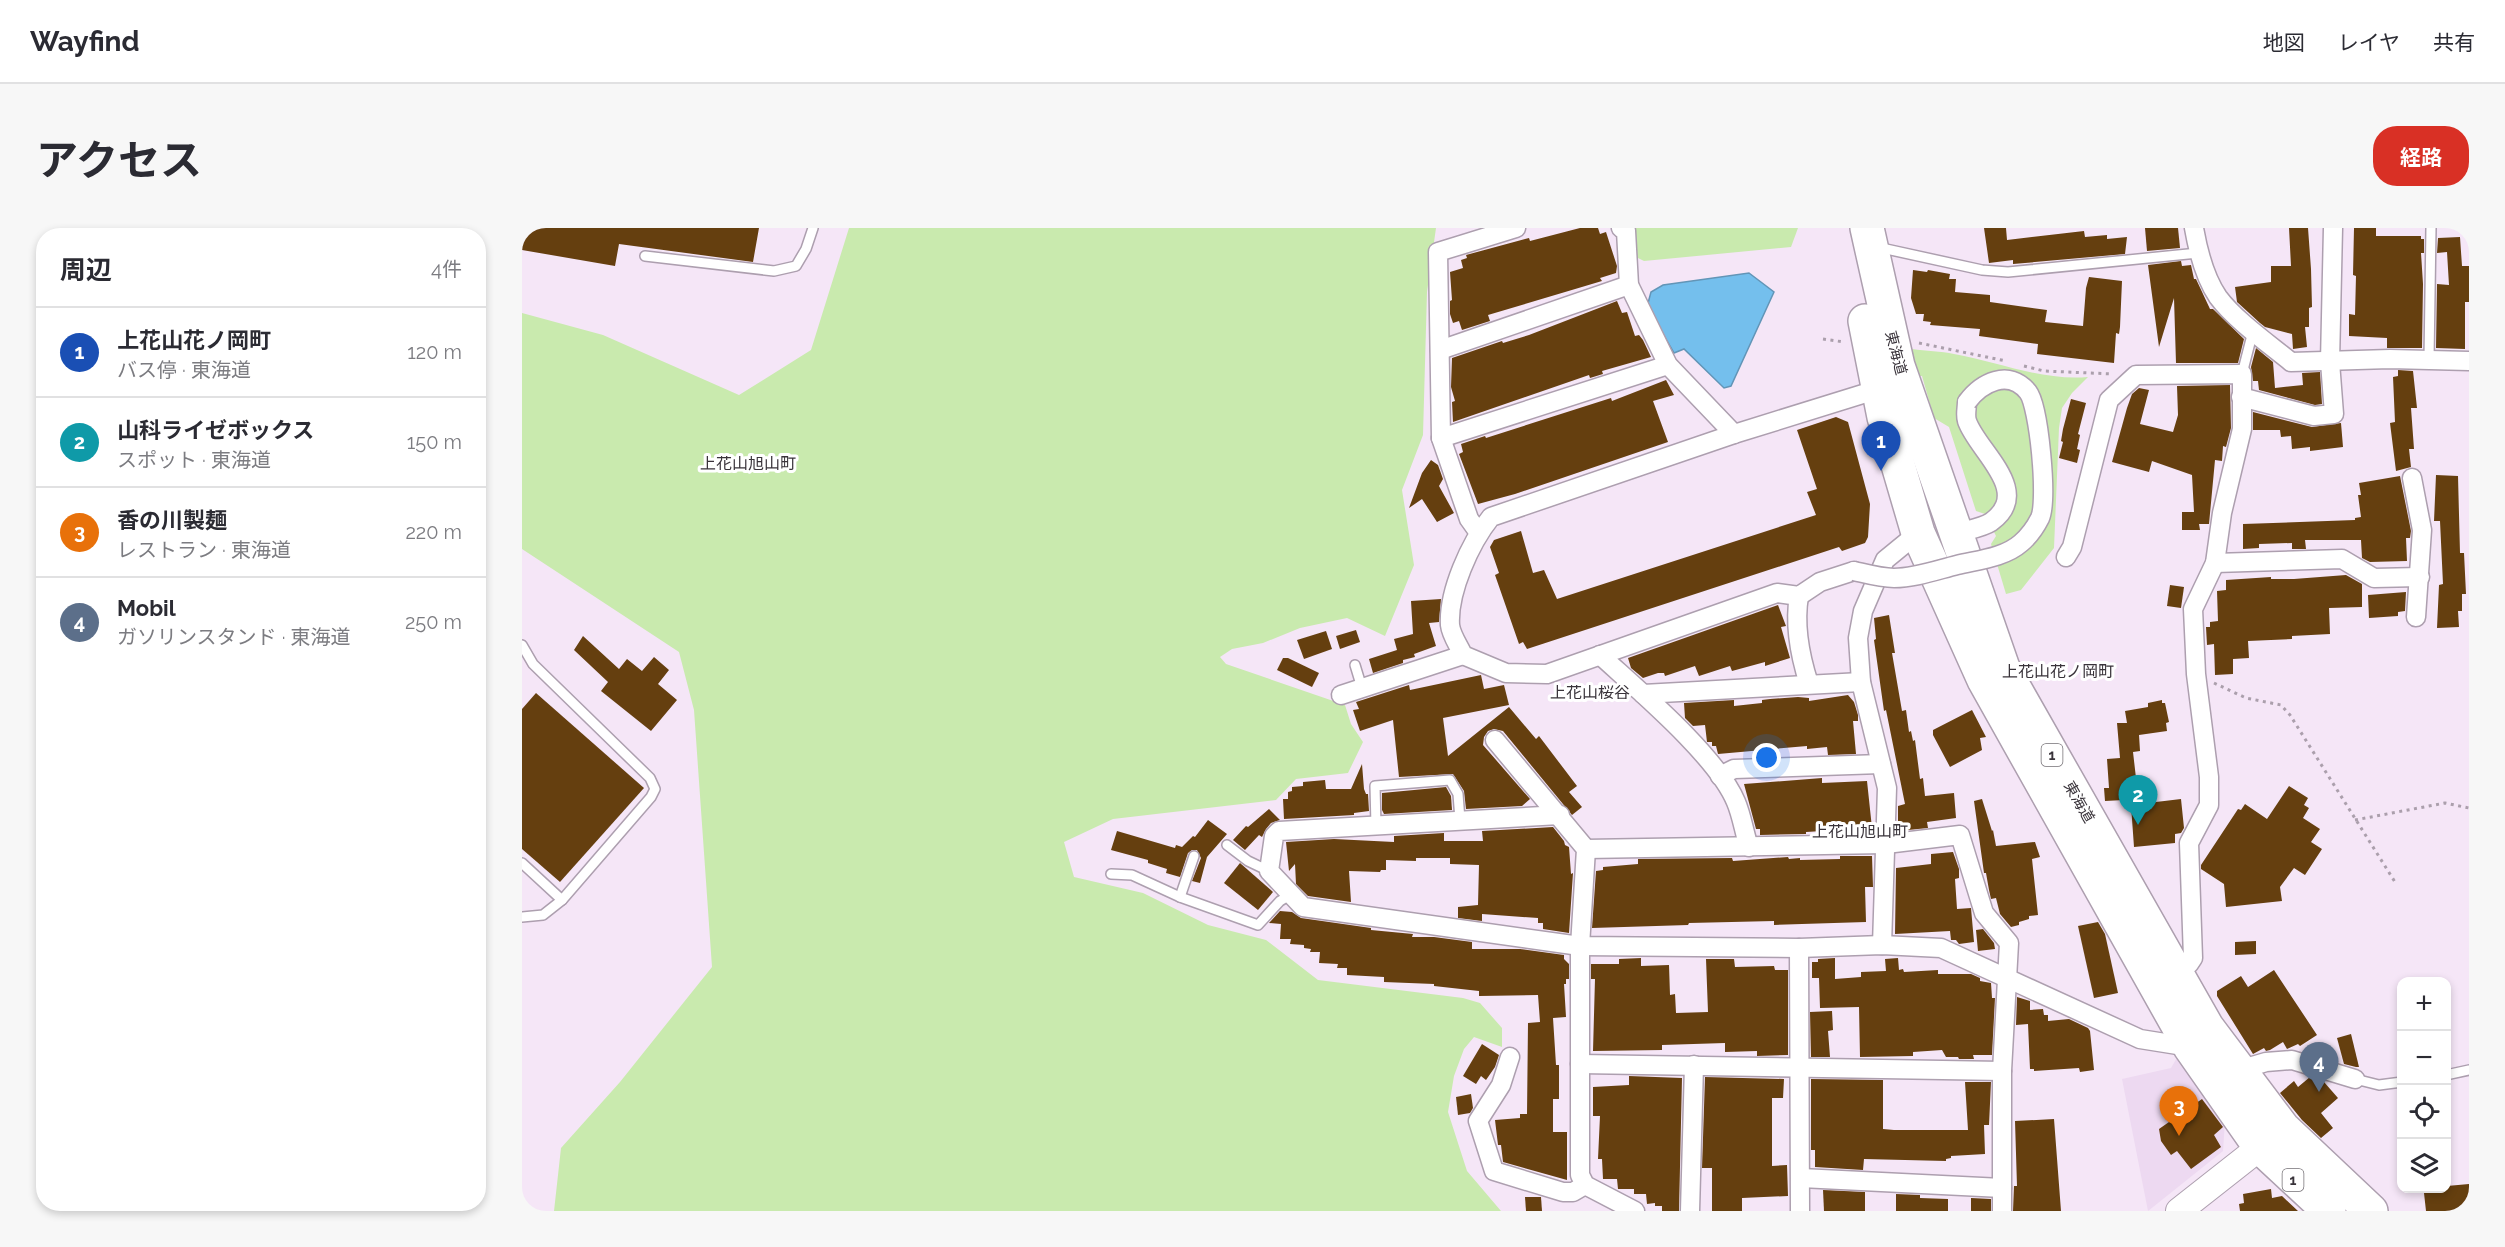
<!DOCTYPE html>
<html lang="ja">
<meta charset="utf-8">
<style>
body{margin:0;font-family:Raleway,"Noto Sans JP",sans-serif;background:#f7f7f7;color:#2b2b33}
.controls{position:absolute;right:18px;bottom:18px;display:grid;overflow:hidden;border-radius:12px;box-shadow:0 3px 9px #0003}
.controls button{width:54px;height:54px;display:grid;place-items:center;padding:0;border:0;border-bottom:2px solid #e1e1e2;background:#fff;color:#2b2b33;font:30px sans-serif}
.you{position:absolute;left:1245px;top:530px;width:21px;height:21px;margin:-15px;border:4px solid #fff;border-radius:50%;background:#1a73e8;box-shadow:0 0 0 9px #1a73e833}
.badge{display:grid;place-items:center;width:39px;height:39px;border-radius:50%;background:#d93025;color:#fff;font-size:20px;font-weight:700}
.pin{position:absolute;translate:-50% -50px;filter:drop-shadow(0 2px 3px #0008)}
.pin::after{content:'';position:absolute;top:32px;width:21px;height:18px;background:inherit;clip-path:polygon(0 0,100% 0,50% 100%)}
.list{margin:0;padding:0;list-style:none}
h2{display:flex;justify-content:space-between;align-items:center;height:78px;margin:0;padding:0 24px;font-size:26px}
h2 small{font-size:20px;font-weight:400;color:#7c7c81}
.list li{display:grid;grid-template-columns:39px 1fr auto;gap:18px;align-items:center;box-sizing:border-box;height:90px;padding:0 24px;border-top:2px solid #e1e1e2}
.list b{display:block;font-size:22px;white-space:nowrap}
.list p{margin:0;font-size:20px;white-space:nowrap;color:#7c7c81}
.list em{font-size:20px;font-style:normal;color:#7c7c81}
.icon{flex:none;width:33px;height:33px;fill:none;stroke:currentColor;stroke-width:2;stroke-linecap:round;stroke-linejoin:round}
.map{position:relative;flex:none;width:1947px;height:983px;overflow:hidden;border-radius:24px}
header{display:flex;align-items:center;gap:36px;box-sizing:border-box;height:84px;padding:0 30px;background:#fff;border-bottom:2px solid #e1e1e2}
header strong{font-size:28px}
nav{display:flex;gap:33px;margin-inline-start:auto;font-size:21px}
.intro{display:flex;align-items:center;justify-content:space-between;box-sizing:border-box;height:144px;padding:0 36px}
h1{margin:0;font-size:42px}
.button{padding:15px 27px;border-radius:24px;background:#d93025;color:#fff;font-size:21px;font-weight:700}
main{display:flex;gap:36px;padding:0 36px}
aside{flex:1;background:#fff;border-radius:24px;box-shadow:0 3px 9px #0003}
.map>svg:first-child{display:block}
</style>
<header>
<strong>Wayfind</strong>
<nav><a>地図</a><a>レイヤ</a><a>共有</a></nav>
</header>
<div class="intro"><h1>アクセス</h1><a class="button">経路</a></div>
<main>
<aside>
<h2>周辺<small>4件</small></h2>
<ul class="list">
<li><span class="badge" style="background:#1a4fb4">1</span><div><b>上花山花ノ岡町</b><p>バス停 · 東海道</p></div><em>120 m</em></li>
<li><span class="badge" style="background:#0f9aa8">2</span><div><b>山科ライゼボックス</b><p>スポット · 東海道</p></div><em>150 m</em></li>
<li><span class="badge" style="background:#e8710a">3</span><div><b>香の川製麺</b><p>レストラン · 東海道</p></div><em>220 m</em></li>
<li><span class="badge" style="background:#5c6f8a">4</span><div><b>Mobil</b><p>ガソリンスタンド · 東海道</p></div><em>250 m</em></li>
</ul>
</aside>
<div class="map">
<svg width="1947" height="983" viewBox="0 0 1947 983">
<rect width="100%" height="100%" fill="#f5e6f7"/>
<polygon fill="#edd9f1" points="1656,828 1703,893 1701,923 1626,983 1600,851 1649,840"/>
<g fill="#c9eaae">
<polygon points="327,0 914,0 905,64 901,207 880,262 892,337 863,408 825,390 778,400 741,415 710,421 698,429 704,436 823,477 829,496 841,514 826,545 774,551 754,572 591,591 542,614 552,649 621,665 686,697 744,712 796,752 941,770 958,775 980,800 980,819 952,809 942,821 932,848 926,884 945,943 979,983 32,983 39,920 98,854 190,739 172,482 157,424 0,321 0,85 81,107 217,167 289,122"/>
<polygon points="1111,0 1276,0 1269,19 1122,33 1114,29"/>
<path d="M1390 121C1404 123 1419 123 1432 126 1477 134 1520 153 1566 149L1550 165 1540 180 1537 200 1532 320 1499 362 1484 366 1469 316 1474 308 1463 286 1454 283 1427 199 1412 190 1400 148H1394Z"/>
</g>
<polygon fill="#74bfed" stroke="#6295b7" stroke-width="1.5" points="1227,45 1252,64 1209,158 1202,160 1162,121 1152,125 1125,79 1129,64 1141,57"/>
<g fill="#653f0f">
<polygon points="0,0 237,0 231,34 97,16 93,38 0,22"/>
<polygon points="1058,0 1076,0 1078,6 1084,4 1095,38 1094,45 1078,50 1080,53 966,87 968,93 940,102 937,93 931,95 928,86 928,73 930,72 928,44 941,40 939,32 945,30 944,27 1007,10 1008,13"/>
<polygon points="1462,0 1484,0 1485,12 1562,3 1563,9 1585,7 1585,11 1605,9 1603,26 1491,36 1491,32 1467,35"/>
<polygon points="1623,0 1656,0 1658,20 1625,23"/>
<polygon points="1767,0 1786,0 1789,41 1790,79 1787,80 1787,99 1783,99 1785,119 1771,121 1770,106 1743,99 1738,95 1715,74 1713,59 1749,54 1749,38 1769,38"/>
<polygon points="1832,0 1854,0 1854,8 1899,8 1899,11 1902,11 1902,25 1899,25 1901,56 1900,120 1865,120 1865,110 1827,108 1827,86 1833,87 1834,48 1831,47"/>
<polygon points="1938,9 1940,38 1947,38 1947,74 1943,74 1943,121 1914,120 1915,56 1927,57 1925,24 1915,25 1916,10"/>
<polygon points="1659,33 1660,38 1669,37 1672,51 1674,51 1688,81 1691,81 1722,111 1716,135 1654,135 1652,70 1637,119 1626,37"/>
<polygon points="1391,42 1405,44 1406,42 1428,46 1427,51 1434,51 1433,64 1468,67 1468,74 1525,82 1523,94 1561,98 1564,60 1567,49 1600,53 1598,99 1597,106 1594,105 1592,135 1515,126 1516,116 1457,108 1458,101 1408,97 1409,94 1401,93 1402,86 1394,86 1389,70"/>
<polygon points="1095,73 1100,85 1105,84 1113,108 1117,107 1121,112 1129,129 1080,143 1081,146 1068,150 1067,147 931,194 930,174 933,173 929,159 930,130 980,113 981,115 1007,107"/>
<polygon points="1734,120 1751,134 1753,160 1781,157 1780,145 1798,144 1800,176 1793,177 1737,162 1736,153 1731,153 1729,139"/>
<polygon points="1876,142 1891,143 1895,180 1889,180 1892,221 1887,221 1889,239 1874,243 1868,195 1873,194 1871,149 1876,148"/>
<polygon points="1144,152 1152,167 1131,173 1146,214 993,266 956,276 937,226 941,224 939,216 963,208 964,210 1089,170 1090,173"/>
<polygon points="1708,157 1709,200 1704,219 1701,218 1700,233 1693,232 1687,296 1677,296 1678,302 1660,302 1660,284 1672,284 1670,247 1630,233 1627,244 1590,234 1605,180 1610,166 1617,160 1627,162 1618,196 1651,204 1656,187 1655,158"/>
<polygon points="1549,171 1564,175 1556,206 1558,207 1555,221 1558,222 1555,235 1537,230 1541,214 1539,213 1541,201"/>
<polygon points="1731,184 1790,199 1819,195 1821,219 1788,223 1788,219 1770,221 1769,208 1759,209 1758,202 1731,202"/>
<polygon points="1314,189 1326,194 1348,276 1346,309 1343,315 1320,323 1317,319 1005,421 1001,414 997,416 973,347 977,345 968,319 972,312 999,303 1011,345 1022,342 1035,371 1294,287 1285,264 1295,261 1275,202"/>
<polygon points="909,232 916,237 921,251 917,258 932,285 915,294 900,271 887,280 900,245"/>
<polygon points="1914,247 1936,248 1938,325 1942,325 1944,366 1940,366 1940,383 1936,383 1937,399 1915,400 1917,357 1921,356 1918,293 1912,293"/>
<polygon points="1878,248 1889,303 1888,310 1884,310 1885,333 1848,334 1840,330 1839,312 1783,312 1784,321 1770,321 1770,315 1737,316 1737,320 1721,321 1721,296 1833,292 1833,290 1839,289 1836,267 1839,267 1837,255"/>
<polygon points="1824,347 1840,356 1840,379 1807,380 1808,406 1770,408 1770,411 1726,413 1727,430 1711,431 1711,446 1693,447 1692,416 1685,417 1684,399 1688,399 1688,394 1696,393 1695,363 1704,362 1704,352 1749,349 1749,351 1772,351"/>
<polygon points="1648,357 1662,359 1659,380 1645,378"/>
<polygon points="1884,364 1883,383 1876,384 1876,388 1847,390 1846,367"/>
<polygon points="919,371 917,394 907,395 914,418 892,426 893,429 881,432 881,435 851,445 847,431 875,422 872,411 891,406 889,373"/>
<polygon points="1256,377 1264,398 1259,399 1268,430 1243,438 1243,434 1210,443 1208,438 1177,448 1173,438 1143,448 1142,445 1136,445 1121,450 1109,440 1106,430"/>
<polygon points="1367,387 1373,425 1370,425 1380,483 1384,482 1387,504 1389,503 1391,513 1393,512 1398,551 1401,550 1403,568 1432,565 1434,590 1405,594 1406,600 1376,603 1376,578 1383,576 1364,482 1362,483 1352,412 1354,411 1352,390"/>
<polygon points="834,402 838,414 818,421 814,408"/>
<polygon points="804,403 810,421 782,431 775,412"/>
<polygon points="61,408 97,441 105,431 120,443 132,429 147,442 136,456 155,472 129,503 79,463 86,454 52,422"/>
<polygon points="761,430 766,430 797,445 790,459 755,442"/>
<polygon points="959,447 962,461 982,457 987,477 921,490 926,528 987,479 1014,511 1017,508 1055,558 1047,564 1060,579 1050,587 981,503 972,501 966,503 962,509 961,517 1008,571 1000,578 944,581 942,563 931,546 877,549 871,492 838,503 831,482 837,481 834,474 887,457 888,462"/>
<polygon points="14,465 122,560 38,654 0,621 0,481"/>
<polygon points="1326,467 1332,474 1336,487 1336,493 1331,493 1334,526 1306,527 1305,519 1285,521 1285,518 1196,526 1194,518 1190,518 1190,514 1185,514 1183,497 1171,498 1163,490 1162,475 1212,472 1212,478 1240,475 1240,472 1248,471 1276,469 1287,470 1287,473"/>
<polygon points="1640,472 1640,475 1643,475 1647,494 1644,495 1645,503 1617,507 1618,523 1611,524 1614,550 1620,550 1621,571 1583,573 1582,560 1587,560 1585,531 1598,530 1595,495 1605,495 1603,483 1626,479 1626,475"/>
<polygon points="1450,482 1464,509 1458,510 1460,522 1428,539 1411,507 1411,502"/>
<polygon points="840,536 842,561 844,566 846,566 847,583 832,585 832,587 762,591 761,571 766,571 766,564 770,563 770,559 781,558 781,554 803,552 804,561 829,561"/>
<polygon points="1300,550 1300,555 1345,553 1350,600 1284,604 1284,606 1238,607 1238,601 1234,601 1222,556"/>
<polygon points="1767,558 1786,570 1782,577 1787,580 1781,590 1798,601 1789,614 1800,621 1783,647 1772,640 1758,659 1760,673 1704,679 1702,656 1679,641 1679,637 1716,581 1719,582 1723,576 1745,591"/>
<polygon points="924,559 929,568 930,582 862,586 860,582 860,565"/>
<polygon points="1460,571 1470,603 1471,602 1474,618 1513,614 1518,629 1510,631 1516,687 1507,688 1507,691 1497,694 1497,697 1489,699 1478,686 1474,670 1469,671 1467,662 1464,645 1462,645 1452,573"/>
<polygon points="1659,571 1662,600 1659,605 1653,606 1653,615 1612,619 1609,577"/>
<polygon points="747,581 758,592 749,595 744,601 740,609 737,607 723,622 711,612 724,598 726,599"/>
<polygon points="686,592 705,606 685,629 678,655 670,653 679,630 675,622 670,622 666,625 658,649 644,645 645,641 626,635 626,632 589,622 595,603 653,620 654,617 660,619 671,608 673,609"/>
<polygon points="1031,599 1042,613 1043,617 1047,619 1049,646 1051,645 1047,705 1021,701 1021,695 1016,695 1016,690 960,686 960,693 936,690 936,679 956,677 957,637 928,636 928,630 894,630 894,633 864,632 864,642 859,642 858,644 827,643 829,674 786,668 774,656 773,636 767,643 764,614 812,611 872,614 872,608 922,605 922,613 961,613 960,603"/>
<polygon points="1431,624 1437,641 1437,650 1433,651 1435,681 1449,680 1452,714 1437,716 1434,712 1429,712 1428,703 1373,706 1374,640 1409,636 1409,626"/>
<polygon points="1318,628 1350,628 1351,659 1343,659 1344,694 1252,697 1252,693 1167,695 1166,697 1070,700 1074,643 1081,642 1081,639 1116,636 1116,631 1210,630 1211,633 1266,629 1267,631 1278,630 1278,632 1318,631"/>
<polygon points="718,635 751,664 736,682 702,655"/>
<polygon points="758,683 770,684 779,690 849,700 849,702 891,706 890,709 912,709 950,714 950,721 998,721 1042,727 1042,731 1047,736 1047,751 1044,751 1044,756 1042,756 1044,789 1031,790 1034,837 1037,837 1037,871 1031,871 1031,904 1045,904 1045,952 981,934 979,917 976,917 973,892 998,890 998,886 1005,886 1006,795 1018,794 1016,767 957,768 957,763 912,758 912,756 862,754 862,749 825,747 825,740 815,740 816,736 797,735 798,724 788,724 789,721 782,720 782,717 768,716 769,711 758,711 759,696 747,695"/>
<polygon points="1576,694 1583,706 1596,765 1572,770 1556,698"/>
<polygon points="1461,701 1472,715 1473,721 1456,723 1454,702"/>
<polygon points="1734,713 1734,726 1713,727 1713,714"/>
<polygon points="1119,730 1119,738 1147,737 1148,767 1153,766 1154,785 1186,784 1184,731 1212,731 1213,739 1252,738 1253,742 1266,742 1266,827 1235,828 1235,823 1203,824 1203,815 1140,817 1140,822 1071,823 1073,751 1069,751 1069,736 1097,736 1097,731"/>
<polygon points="1313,730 1313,751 1339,749 1339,744 1364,743 1363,731 1376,730 1377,742 1381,741 1382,744 1416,742 1416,746 1449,746 1458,750 1458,753 1469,755 1470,770 1473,770 1470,827 1451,827 1452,831 1437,831 1436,829 1424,829 1420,822 1391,824 1391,828 1338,829 1337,779 1298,780 1297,750 1290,750 1290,734 1296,734 1296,731"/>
<polygon points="1752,742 1795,807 1778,818 1776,816 1765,821 1761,814 1748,822 1744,823 1742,820 1731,826 1695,768 1695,763 1719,748 1726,759"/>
<polygon points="1495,769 1508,773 1508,782 1521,781 1522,787 1526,787 1526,793 1547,791 1566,800 1568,803 1572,842 1558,844 1557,840 1512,843 1512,841 1508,841 1506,796 1494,797"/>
<polygon points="1310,783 1311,802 1306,803 1308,829 1289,829 1288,784"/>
<polygon points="1829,806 1837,839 1834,839 1822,836 1815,810"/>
<polygon points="960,816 977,827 973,839 964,852 959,848 954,856 941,848"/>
<polygon points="1107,848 1160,850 1157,983 1140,983 1140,978 1133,978 1133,975 1125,976 1124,966 1112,966 1112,961 1096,961 1095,951 1081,951 1080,931 1076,931 1078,888 1071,888 1071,859 1107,857"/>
<polygon points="1183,849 1262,851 1261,870 1250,870 1250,938 1265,937 1266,968 1220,970 1220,983 1190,983 1190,940 1180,940"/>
<polygon points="1788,849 1802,854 1816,870 1799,885 1811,900 1799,910 1780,892 1758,865 1772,853 1776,859"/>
<polygon points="1289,851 1361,852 1361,901 1372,902 1446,902 1443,854 1469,854 1467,897 1462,897 1463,926 1429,928 1429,930 1424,931 1424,933 1342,931 1341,942 1293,939 1293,922 1289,922"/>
<polygon points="949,866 951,880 948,885 936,887 934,869"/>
<polygon points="1680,871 1701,899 1692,907 1699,919 1669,941 1655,923 1649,927 1639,913 1637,901"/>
<polygon points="1532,891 1539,983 1491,983 1492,958 1495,958 1493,893"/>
<polygon points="1947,956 1947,983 1904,983 1902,965 1925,962 1925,958"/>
<polygon points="1749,961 1750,970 1760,968 1776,983 1718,983 1717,976 1722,975 1721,966"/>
<polygon points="1301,962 1343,964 1343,983 1302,983"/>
<polygon points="1374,966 1398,967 1398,970 1426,971 1426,983 1374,983"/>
<polygon points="1003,969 1019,969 1020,983 1004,983"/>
<polygon points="1449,970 1469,971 1469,983 1449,983"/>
</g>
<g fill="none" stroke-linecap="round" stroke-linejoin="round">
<g stroke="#ad9faf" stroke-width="12">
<g id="lane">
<polyline points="1355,19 1460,42 1486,44 1676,25"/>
<polyline points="123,28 252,43 274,38 284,21 291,0"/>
<polyline points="1907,131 1909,0"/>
<polyline points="1720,146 1731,103"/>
<polyline points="0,417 11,436 128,550 133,561 129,569 40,672 21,687 0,689"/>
<polyline points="833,437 840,460"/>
<polyline points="854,598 853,558 928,552 936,566 938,592"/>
<polyline points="705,617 726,633 747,643"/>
<polyline points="0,635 40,672"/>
<polyline points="589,646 610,647 658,669 736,697 758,673 768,667"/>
<polyline points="658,669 672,628"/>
<polyline points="1924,847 1947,842"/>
<polyline points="1833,851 1857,857 1880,854"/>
</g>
</g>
<g stroke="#ad9faf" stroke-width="21">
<g id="street">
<polyline points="1099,0 1104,3 1107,57 1146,137 1212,206"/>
<path d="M1672 0C1676 23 1683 50 1696 69 1713 92 1747 116 1769 134L1868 131 1947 133"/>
<polyline points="918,122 1107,57"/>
<polyline points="1719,169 1792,188 1812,186 1808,134 1811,0"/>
<polyline points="919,210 1146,137"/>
<polyline points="1890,250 1900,302 1894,389"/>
<polyline points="957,305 947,291 919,210 916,24 994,0"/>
<path d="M1433 306C1444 302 1460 300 1469 294 1512 263 1455 223 1445 193 1443 187 1445 180 1445 174"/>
<polyline points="1544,329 1550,319 1587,172 1614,147 1720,146 1720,201 1700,285 1693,335 1671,381 1674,446 1687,549 1687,577 1667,615 1671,730 1667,736 1653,744"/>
<polyline points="1693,335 1820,331 1852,350 1898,349"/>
<path d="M1332 343 1298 354 1277 368 1255 365 1025 446 984 445 941 427C937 418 929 407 928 397 926 364 948 315 969 289L1212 206 1357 161"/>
<path d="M1277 368C1272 397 1278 428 1287 456"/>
<path d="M1078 427C1116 462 1195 528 1214 574 1220 588 1222 604 1227 619"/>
<polyline points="1121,466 1339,454"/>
<polyline points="819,467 941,427"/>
<polyline points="973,512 1064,621 1058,718 1058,947 1063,957 1113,983"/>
<polyline points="1198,548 1212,541 1359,536"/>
<polyline points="1038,587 757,603 752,608 747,643 781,679 1058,718 1277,720 1360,717 1419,720 1618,811 1668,819"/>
<polyline points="1064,621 1364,616 1438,607 1462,685 1487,715 1480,843 1480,983"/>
<polyline points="1360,717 1365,560 1339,454 1336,410 1341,383 1363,332 1396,305"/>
<polyline points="1277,720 1278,983"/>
<polyline points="988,829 979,857 956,893 972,943 1041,964 1051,964 1063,957"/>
<polyline points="1058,836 1480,843"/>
<polyline points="1717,842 1744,834 1770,832 1833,851"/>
<polyline points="1279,950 1480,960"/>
<polyline points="1168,983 1172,837"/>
</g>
</g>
<g stroke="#ad9faf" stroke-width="28">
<polyline id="secondary" points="1657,983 1751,909"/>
</g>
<g stroke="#ad9faf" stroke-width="36">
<g id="highway">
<polyline points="1345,0 1376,138 1481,440 1685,799 1761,900 1849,983"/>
<polyline points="1343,93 1362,189 1396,305 1462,452 1668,819 1738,919 1807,983"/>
</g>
</g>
<g stroke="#ab9fac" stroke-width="3" stroke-dasharray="3 4.5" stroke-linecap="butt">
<polyline points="1301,111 1322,114"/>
<polyline points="1397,115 1484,133"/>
<polyline points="1502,138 1522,143 1591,146"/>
<polyline points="1692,455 1724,470 1759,477 1768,487 1873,654"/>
<polyline points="1833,592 1923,575 1947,580"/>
</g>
<use href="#lane" stroke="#fff" stroke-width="9"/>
<use href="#street" stroke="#fff" stroke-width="18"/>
<use href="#secondary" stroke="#fff" stroke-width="26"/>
<use href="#highway" stroke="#fff" stroke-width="33"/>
<g stroke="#ad9faf" stroke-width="21" stroke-linecap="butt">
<path id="street-bridge" d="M1332 343C1345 346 1359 350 1372 350 1393 350 1415 342 1435 337 1455 332 1482 330 1499 315 1506 309 1514 298 1518 290 1526 272 1517 178 1506 164 1487 140 1459 155 1445 174"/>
</g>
<use href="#street-bridge" stroke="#fff" stroke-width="18"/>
</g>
<g text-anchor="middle" stroke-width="6" stroke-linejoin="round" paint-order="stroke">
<g fill="#fff" stroke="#747075" stroke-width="1.5">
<rect x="1519.5" y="516" width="21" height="22" rx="4.5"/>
<rect x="1760.5" y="941" width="21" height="22" rx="4.5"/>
</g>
<g font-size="14" font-weight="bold" fill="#39333a">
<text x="1530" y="532">1</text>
<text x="1771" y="957">1</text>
</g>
<g font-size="15" fill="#39333a" stroke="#fff">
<text transform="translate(1374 125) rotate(75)" y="5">東海道</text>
<text transform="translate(1557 574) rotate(60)" y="5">東海道</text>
</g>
<g font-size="16" fill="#39333a" stroke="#fff">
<text x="226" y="241">上花山旭山町</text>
<text x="1536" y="449">上花山花ノ岡町</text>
<text x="1068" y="470">上花山桜谷</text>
<text x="1338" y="609">上花山旭山町</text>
</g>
</g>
</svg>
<div class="controls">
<button>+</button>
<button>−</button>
<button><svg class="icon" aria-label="locate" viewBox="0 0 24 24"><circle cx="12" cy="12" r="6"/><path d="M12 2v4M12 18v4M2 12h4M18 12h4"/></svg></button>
<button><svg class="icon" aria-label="layers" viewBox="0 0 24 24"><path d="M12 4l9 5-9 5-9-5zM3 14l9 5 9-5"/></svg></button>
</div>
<div class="you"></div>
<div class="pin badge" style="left:1359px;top:243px;background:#1a4fb4">1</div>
<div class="pin badge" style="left:1616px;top:597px;background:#0f9aa8">2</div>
<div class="pin badge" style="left:1657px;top:908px;background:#e8710a">3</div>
<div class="pin badge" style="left:1797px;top:864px;background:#5c6f8a">4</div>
</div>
</main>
